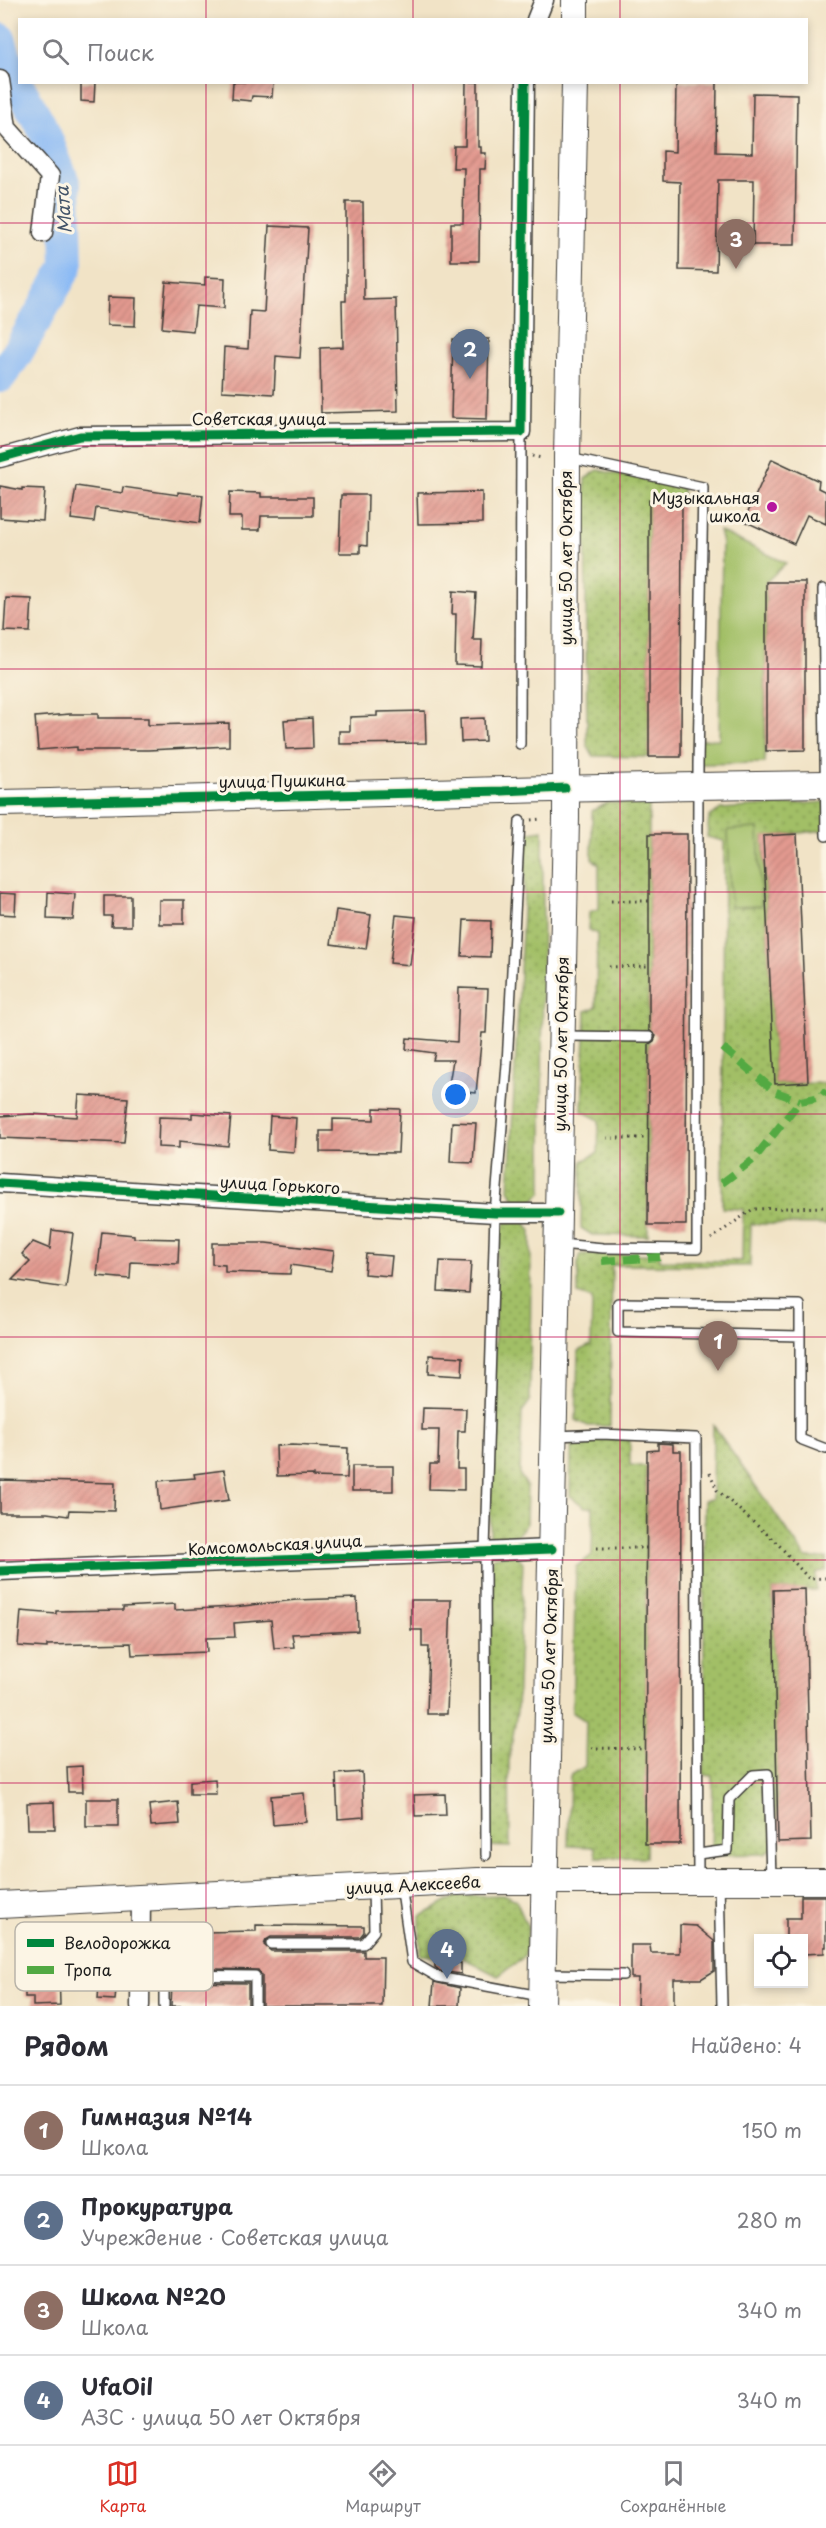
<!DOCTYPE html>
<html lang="ru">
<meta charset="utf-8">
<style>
body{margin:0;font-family:"Playpen Sans",sans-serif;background:#f7f7f7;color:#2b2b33}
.controls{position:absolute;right:18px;bottom:18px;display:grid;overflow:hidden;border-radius:0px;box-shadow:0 3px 9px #0003}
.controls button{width:54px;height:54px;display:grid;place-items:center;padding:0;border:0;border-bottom:2px solid #e1e1e2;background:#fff;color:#2b2b33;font:30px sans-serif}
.you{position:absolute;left:456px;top:1095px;width:21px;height:21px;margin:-15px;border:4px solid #fff;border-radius:50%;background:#1a73e8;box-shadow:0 0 0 9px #1a73e833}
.badge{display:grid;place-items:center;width:39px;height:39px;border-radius:50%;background:#d93025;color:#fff;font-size:20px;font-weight:700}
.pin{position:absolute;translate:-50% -50px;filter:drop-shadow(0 2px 3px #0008)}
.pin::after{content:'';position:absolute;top:32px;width:21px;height:18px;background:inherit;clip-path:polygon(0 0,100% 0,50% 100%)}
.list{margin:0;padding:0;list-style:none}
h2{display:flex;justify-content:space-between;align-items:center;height:78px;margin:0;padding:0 24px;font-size:26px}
h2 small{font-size:20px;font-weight:400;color:#7c7c81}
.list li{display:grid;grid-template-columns:39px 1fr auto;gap:18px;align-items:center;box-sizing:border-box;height:90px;padding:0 24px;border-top:2px solid #e1e1e2}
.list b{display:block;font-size:22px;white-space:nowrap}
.list p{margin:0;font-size:20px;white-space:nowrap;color:#7c7c81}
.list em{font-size:20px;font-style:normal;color:#7c7c81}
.icon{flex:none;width:33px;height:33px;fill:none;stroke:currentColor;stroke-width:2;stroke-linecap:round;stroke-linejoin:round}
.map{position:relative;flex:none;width:826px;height:2006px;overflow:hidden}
.search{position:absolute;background:#fff;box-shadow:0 3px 9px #0003;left:18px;right:18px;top:18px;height:66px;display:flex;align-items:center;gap:15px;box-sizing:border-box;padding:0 21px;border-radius:0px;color:#7c7c81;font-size:22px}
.sheet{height:438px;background:#fff}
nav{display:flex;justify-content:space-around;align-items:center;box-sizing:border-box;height:84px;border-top:2px solid #e1e1e2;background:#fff;font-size:16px;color:#7c7c81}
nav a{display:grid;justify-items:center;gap:3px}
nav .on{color:#d93025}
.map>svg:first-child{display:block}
</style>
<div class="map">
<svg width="826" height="2006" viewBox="0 0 826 2006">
<defs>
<pattern id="grass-dots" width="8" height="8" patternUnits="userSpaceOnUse" patternTransform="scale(1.5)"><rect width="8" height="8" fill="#a2bf66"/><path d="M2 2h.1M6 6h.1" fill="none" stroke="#839a53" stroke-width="1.8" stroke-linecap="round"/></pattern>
<pattern id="building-hatch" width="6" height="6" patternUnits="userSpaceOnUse" patternTransform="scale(1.5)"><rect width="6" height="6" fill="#e2998f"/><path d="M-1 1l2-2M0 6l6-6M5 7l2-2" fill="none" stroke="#c1837b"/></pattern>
</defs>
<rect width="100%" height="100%" fill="#fcf5e5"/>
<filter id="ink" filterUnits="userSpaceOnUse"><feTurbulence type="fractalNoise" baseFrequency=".0167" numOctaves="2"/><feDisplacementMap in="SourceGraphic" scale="12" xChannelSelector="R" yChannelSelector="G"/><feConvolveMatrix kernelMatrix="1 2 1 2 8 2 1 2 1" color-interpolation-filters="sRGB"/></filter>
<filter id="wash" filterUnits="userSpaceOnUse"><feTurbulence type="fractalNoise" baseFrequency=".008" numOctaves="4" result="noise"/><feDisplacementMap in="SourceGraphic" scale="24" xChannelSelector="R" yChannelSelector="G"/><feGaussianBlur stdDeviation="1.35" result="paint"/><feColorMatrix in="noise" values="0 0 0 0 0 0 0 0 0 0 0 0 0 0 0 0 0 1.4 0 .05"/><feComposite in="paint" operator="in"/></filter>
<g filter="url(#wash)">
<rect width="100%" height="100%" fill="#f1e3c6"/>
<g fill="url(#grass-dots)" stroke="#5f6e41" stroke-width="1.5">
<polygon points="598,470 683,488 682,501 649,501 649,757 593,756 587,745 585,479"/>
<polygon points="826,802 826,830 763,837 775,1084 826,1083 826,1225 751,1224 750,1266 612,1265 610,1426 588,1426 576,1420 578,1351 591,1345 592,1299 578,1294 578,1263 581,1254 660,1254 660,1260 742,1261 743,1209 722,1208 724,841 707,837 709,817 721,809"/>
<polygon points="607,803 649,803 648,1236 592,1235 581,1228 582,1161 598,1153 599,1120 582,1111 586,1011 596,1007 597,934 588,929 589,912 599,909 599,864 592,859 592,811"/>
<polygon points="543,830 542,1192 532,1202 516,1201 509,1190 527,833"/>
<polygon points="506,1222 525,1222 531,1231 530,1401 522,1412 520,1475 527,1486 526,1525 516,1536 490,1537 497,1239"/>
<polygon points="713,1425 806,1558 826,1558 826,1571 816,1572 816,1590 773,1590 778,1842 765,1854 713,1855 711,1849 713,1776 704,1775 704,1500 712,1499"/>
<polygon points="574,1439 630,1440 630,1465 646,1466 646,1857 596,1857 595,1847 568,1846 570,1776 585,1766 586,1721 572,1712 576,1567 592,1555 593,1511 593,1507 585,1507 570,1496 571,1447"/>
<polygon points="516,1554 523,1562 517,1711 509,1760 510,1847 489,1846 488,1573 493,1557"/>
<polygon points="506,1895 516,1900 528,1928 525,1956 498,1976 463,1958 420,1955 420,1917 457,1896"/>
</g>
<g fill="#a2bf66" stroke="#5f6e41" stroke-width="1.5">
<polygon points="719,531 786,563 766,582 765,763 698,764 699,740 719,739 722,543"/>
<polygon points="758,828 761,906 731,907 728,830"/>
</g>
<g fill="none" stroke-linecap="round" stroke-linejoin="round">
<polyline stroke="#89b9f5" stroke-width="32" points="0,39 11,72 43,129 65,185 67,266 16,355 0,377"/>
</g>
<g id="blocks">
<g fill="url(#building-hatch)">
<polygon points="81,82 95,82 94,102 81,101"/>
<polygon points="233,82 273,82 272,97 252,96 251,101 232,99"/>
<polygon points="466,82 478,82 478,147 481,147 481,153 486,153 485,169 480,169 479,261 451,261 451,223 463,223 464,168 453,168 454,146 465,146"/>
<polygon points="676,82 717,82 716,152 752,153 753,93 797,94 795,245 753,245 754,180 718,180 716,271 679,270 680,182 663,181 663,151 675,152"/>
<polygon points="346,202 363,202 364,300 396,299 398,411 321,413 320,348 343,347 342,301 346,301"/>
<polygon points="269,226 308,228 300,358 276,356 274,394 222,391 224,347 248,349 250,311 264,312"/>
<polygon points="205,277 225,278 224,308 196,306 193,331 162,328 166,282 205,285"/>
<polygon points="108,297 136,298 135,326 107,325"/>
<polygon points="453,339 489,339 487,419 451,418"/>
<polygon points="772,459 819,481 818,488 826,492 826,524 807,515 794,544 744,521"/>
<polygon points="0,486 22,490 22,488 45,489 43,521 0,518"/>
<polygon points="76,486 122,493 123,487 178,495 178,492 203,495 200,523 96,508 94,522 71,519"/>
<polygon points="230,492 261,493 261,497 313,497 313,516 261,516 260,530 242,530 242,517 229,517"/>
<polygon points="482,492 482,523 418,524 417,493"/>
<polygon points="341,495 368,495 367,546 360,545 360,553 339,553"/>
<polygon points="649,500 682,501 681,757 649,757"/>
<polygon points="766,582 805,582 805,750 766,751"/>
<polygon points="453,591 476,593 473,640 482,640 481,666 455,665 456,614 452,614"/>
<polygon points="6,598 32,599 30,632 4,631"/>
<polygon points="425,711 426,743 339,744 339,731 350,731 350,717 377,716 377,712"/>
<polygon points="70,714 98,714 98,718 148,718 148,725 229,723 229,746 148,750 77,750 77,747 38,750 35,717"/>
<polygon points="312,718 313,748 286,749 284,720"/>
<polygon points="484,718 485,741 461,742 460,719"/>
<polygon points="649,834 687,834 686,1225 648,1225 649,1044 654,1041 656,1036 649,1030"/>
<polygon points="797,834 808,1082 775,1084 763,836"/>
<polygon points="48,892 75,894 73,920 47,919"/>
<polygon points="0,893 16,894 15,915 0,914"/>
<polygon points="104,896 131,896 131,926 111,926 112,916 104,916"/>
<rect x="159" y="900" width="25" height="24"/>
<polygon points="336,910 371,915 366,949 331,944"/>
<polygon points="396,915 416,917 410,965 390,963"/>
<polygon points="464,920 491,921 490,957 462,956"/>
<polygon points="459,988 488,989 486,1033 482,1033 476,1093 448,1090 453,1060 433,1060 435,1053 406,1049 407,1038 457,1042"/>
<polygon points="79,1095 128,1098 124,1143 0,1138 0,1116 32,1114 77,1117"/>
<polygon points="374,1108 400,1109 398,1153 320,1152 320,1131 333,1131 333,1119 374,1120"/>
<polygon points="192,1113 231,1116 228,1146 179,1141 179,1148 158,1147 159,1117 192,1118"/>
<polygon points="270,1116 296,1118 294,1152 268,1150"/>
<polygon points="452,1122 476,1123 473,1163 450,1162"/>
<polygon points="52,1230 73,1233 66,1288 12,1280 30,1262 22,1254 33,1242 50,1249"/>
<polygon points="102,1232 134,1235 134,1238 179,1239 178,1264 131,1262 130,1279 97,1276"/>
<polygon points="212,1243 266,1243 334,1251 331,1271 291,1265 290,1274 225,1272 225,1265 212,1264"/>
<polygon points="366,1254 392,1256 390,1276 364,1274"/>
<polygon points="440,1261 471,1262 469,1293 438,1291"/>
<polygon points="429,1355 463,1357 462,1376 428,1374"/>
<polygon points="423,1408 466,1409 465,1431 458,1431 457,1469 464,1469 464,1490 429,1489 430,1464 438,1464 439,1430 422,1430"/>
<polygon points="658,1443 673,1444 673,1451 681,1451 680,1844 645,1844 647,1451 658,1450"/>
<polygon points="292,1445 348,1448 347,1478 313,1477 313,1475 277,1476 276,1446"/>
<rect x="352" y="1466" width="41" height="25"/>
<polygon points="224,1470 229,1500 160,1510 158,1481 195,1478 194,1474"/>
<polygon points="0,1480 115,1483 114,1511 69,1510 68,1516 47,1513 0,1513"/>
<polygon points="805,1589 811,1841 778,1842 773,1590"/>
<polygon points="357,1598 358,1631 292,1634 294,1647 274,1648 271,1620 234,1623 235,1637 206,1638 207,1652 132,1655 131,1643 47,1645 47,1648 18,1646 21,1611 56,1614 56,1611 123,1610 123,1607 175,1604 175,1610 234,1607 296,1600"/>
<polygon points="411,1600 451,1600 447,1714 427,1714 429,1647 422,1647 422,1630 411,1630"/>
<polygon points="82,1766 83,1792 68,1792 67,1767"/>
<polygon points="362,1772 364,1817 338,1819 336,1774"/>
<polygon points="215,1779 216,1794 190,1794 190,1781"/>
<polygon points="304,1793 306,1822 273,1825 271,1796"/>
<polygon points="445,1794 446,1815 415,1816 414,1795"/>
<rect x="86" y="1799" width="32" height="28"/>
<polygon points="54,1802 55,1829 28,1829 27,1803"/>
<polygon points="178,1802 180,1824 151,1826 149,1805"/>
<polygon points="801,1896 826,1896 826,1947 824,1947 824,1953 804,1954 804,1938 786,1938 786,1918 801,1918"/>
<polygon points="256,1925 364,1926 364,1932 360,1937 271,1937 266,1940 264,1945 271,1951 364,1951 364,1957 383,1957 382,2006 262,2006 262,1976 258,1970 172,1968 173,1962 154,1963 153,1933 256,1931"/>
<polygon points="680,1925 696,1926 714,1941 714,1971 701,1979 674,1979 674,2006 637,2006 638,1978 631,1978 631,1945 650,1945 651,1953 680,1953"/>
<polygon points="435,1962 461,1963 461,1974 440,1971 435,1967"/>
<polygon points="59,1969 60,2005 33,2006 33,1997 25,1997 25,1970"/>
<polygon points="100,1970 118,1971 115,2000 98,1999"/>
<polygon points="172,1982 248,1983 248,2006 171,2006"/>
<polygon points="434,1982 460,1988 459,2006 432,2006"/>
</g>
</g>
</g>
<g filter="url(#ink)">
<use href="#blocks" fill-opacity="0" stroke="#3c3a36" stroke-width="1.5"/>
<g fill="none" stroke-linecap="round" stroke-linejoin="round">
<g stroke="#3c3a36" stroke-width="12">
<g id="lane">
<polyline points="823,589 826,836"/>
<polyline points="520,744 521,432"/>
<polyline points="564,1036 649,1037"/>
<polyline points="560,1244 603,1248 697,1249 698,764 703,487 569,458"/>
<polyline points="800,1336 618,1332 618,1303 800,1305 800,1439 826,1449"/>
<polyline points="556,1436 601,1434 696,1438 698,1879"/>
<polyline points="698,1854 728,1850 729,1799 753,1775 768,1774 771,1879"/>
<polyline points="486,1855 485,1550 495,1213 507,1064 520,821"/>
<polyline points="719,1882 722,2006"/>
<polyline points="401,1885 412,1962 438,1977 540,1996"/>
<polyline points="271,1944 363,1944 374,1931 373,1889"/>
<polyline points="545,1974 623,1975"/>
<polyline points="164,2006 164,1975 255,1976 255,2006"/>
</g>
</g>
<g stroke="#3c3a36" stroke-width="21">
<g id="street">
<polyline points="536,20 544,0"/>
<polyline points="0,80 7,128 50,176 43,233"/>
<polyline points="0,458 80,436 521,432 525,82"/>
<polyline points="0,1183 495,1213 558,1213"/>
<polyline points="0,1571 552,1549"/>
<polyline points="140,2006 141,1897"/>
</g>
</g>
<g stroke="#3c3a36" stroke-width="28">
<g id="secondary">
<polyline points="575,20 575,0"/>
<path d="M0 803C275 797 551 787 826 784"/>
<polyline points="0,1905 478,1881 826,1881"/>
<polyline points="542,2006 566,818 567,457 575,82"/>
</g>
</g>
<g stroke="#3c3a36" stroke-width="3" stroke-dasharray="1.5 4.5" stroke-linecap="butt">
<polyline points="532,456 542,458"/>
<polyline points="531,820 541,819"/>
<polyline points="611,901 649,901"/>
<polyline points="609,967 649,966"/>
<polyline points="606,1138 648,1138"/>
<polyline points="711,1239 753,1209 826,1207"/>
<polyline points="710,1473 717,1490 778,1544 809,1579 826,1578"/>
<polyline points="597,1548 646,1548"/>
<polyline points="591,1748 646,1749"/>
</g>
<use href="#lane" stroke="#fff" stroke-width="9"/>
<use href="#street" stroke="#fff" stroke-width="18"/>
<use href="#secondary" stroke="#fff" stroke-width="26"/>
<g stroke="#52a943" stroke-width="8" stroke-dasharray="15 8" stroke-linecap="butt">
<polyline points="723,1048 776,1092 800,1101"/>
<polyline points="722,1183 753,1160 800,1101 821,1097 826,1090"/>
<polyline points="602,1261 660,1257"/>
</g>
<g stroke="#fcf5e5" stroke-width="13">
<g id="cycleway">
<polyline points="0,458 80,436 521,432 525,82"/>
<polyline points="0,803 503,791 565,788"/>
<polyline points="0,1183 495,1213 558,1213"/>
<polyline points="0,1571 552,1549"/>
</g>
</g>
<use href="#cycleway" stroke="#00873e" stroke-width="9"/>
</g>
</g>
<path fill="none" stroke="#c2185b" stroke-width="1.5" stroke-opacity="0.55" d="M206 0V20M413 0V20M620 0V20M206 82V2006M413 82V2006M620 82V2006M0 223H826M0 446H826M0 669H826M0 892H826M0 1114H826M0 1337H826M0 1560H826M0 1783H826"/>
<circle fill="#b5179e" stroke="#fcf5e5" stroke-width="2" cx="772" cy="507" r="6"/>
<g text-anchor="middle" stroke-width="6" stroke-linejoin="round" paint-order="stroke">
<g font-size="16" fill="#1c1c1c" stroke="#fcf5e5">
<text x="259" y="425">Советская улица</text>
<text transform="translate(566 558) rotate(-90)" y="6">улица 50 лет Октября</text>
<text transform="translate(282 781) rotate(-1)" y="6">улица Пушкина</text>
<text transform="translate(561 1044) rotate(-89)" y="6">улица 50 лет Октября</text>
<text transform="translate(280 1185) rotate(3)" y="6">улица Горького</text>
<text transform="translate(275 1545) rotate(-3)" y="6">Комсомольская улица</text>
<text transform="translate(549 1656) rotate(-88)" y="6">улица 50 лет Октября</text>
<text transform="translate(413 1885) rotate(-3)" y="6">улица Алексеева</text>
</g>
<g font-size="16" fill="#1c1c1c" stroke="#fcf5e5" text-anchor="end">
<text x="760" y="504">Музыкальная<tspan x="760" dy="18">школа</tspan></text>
</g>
<g font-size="18" font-style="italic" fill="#425368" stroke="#fcf5e5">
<text transform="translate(64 210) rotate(-94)" y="6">Мата</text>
</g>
</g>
<rect x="15" y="1922" width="198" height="69" rx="9" fill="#fcf5e5" stroke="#b9b4a9" stroke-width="1.5"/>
<rect x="27" y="1939" width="27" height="8" fill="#00873e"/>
<rect x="27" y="1966" width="27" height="8" fill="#52a943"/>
<g font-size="16" fill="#1c1c1c">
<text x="64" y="1949">Велодорожка</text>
<text x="64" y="1976">Тропа</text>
</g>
</svg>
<div class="controls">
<button><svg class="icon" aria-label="locate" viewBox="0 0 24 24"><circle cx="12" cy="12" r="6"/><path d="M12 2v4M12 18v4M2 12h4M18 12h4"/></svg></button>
</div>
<div class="you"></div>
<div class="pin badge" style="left:718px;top:1371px;background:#8d6e63">1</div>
<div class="pin badge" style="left:470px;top:379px;background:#5c6f8a">2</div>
<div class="pin badge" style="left:736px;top:269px;background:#8d6e63">3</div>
<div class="pin badge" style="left:447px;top:1979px;background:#5c6f8a">4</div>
<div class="search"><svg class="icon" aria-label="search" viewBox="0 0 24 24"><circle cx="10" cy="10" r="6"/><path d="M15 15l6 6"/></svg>Поиск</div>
</div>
<section class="sheet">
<h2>Рядом<small>Найдено: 4</small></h2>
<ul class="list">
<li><span class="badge" style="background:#8d6e63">1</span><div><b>Гимназия №14</b><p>Школа</p></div><em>150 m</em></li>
<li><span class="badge" style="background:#5c6f8a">2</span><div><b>Прокуратура</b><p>Учреждение · Советская улица</p></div><em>280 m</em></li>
<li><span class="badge" style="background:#8d6e63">3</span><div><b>Школа №20</b><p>Школа</p></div><em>340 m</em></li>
<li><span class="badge" style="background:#5c6f8a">4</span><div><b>UfaOil</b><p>АЗС · улица 50 лет Октября</p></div><em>340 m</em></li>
</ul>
</section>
<nav>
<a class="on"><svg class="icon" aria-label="map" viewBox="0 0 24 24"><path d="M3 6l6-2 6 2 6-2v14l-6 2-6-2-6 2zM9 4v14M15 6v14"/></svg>Карта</a>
<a><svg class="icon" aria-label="directions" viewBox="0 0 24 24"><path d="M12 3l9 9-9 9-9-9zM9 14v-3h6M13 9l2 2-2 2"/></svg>Маршрут</a>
<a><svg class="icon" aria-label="saved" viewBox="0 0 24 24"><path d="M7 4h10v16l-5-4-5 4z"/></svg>Сохранённые</a>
</nav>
